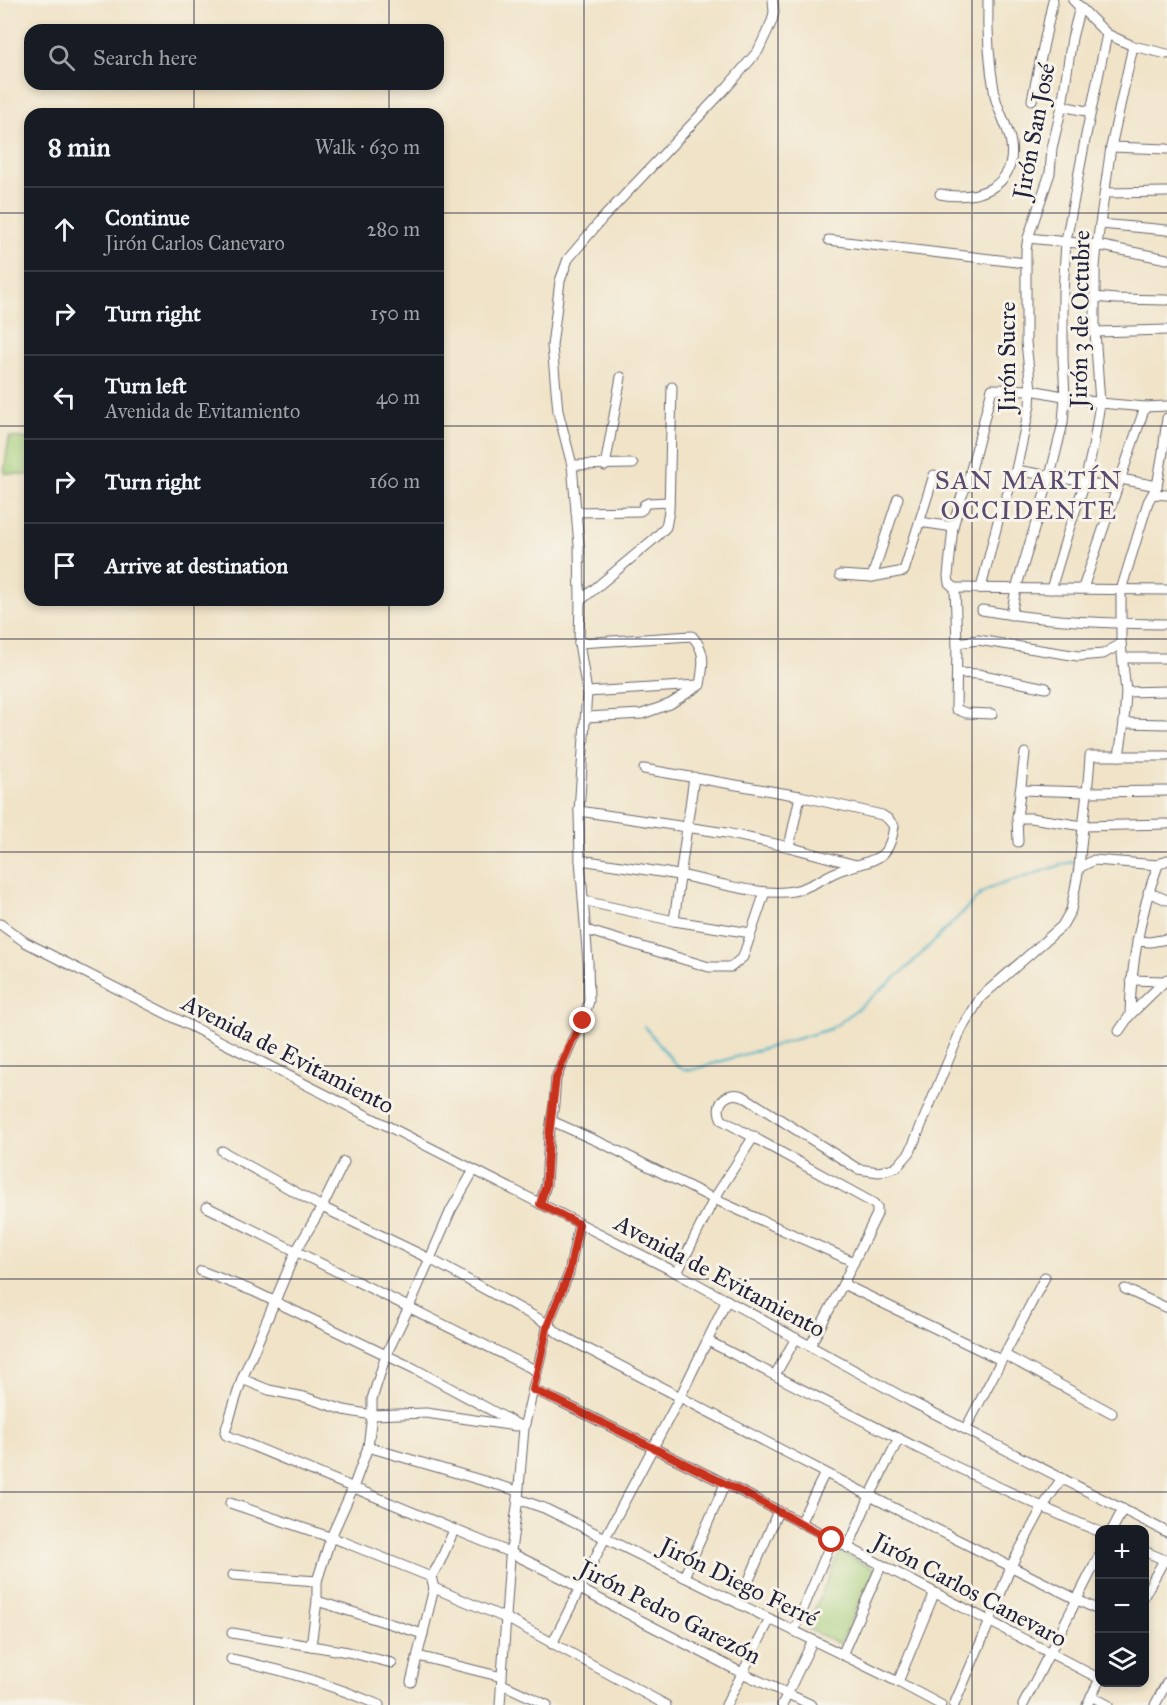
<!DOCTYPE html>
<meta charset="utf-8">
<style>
body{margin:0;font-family:"IM FELL Great Primer",serif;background:#20242c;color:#f1f3f6}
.controls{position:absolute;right:18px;bottom:18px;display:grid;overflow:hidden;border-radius:12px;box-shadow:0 3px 9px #0003}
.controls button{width:54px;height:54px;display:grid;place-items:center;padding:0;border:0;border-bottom:2px solid #363941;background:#171b24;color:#f1f3f6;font:30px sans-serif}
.stop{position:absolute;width:18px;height:18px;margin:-14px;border:4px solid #c8321e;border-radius:50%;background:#fff}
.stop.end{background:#c8321e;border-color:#fff;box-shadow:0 2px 6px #0008}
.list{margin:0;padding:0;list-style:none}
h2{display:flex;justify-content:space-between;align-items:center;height:78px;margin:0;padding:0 24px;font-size:26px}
h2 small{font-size:20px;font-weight:400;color:#9ea1a6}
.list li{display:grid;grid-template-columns:39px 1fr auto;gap:18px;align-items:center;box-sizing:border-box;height:84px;padding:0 24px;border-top:2px solid #363941}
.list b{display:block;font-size:22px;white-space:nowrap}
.list p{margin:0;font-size:20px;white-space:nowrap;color:#9ea1a6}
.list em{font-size:20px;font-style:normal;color:#9ea1a6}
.icon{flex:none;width:33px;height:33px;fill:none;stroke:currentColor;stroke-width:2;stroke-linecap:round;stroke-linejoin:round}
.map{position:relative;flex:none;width:1167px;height:1705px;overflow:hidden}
.search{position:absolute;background:#171b24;box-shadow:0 3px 9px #0003;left:24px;top:24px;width:420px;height:66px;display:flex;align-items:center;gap:15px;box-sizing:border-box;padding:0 21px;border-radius:18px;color:#9ea1a6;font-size:22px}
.panel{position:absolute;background:#171b24;box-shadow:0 3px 9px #0003;left:24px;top:108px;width:420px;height:498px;border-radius:18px}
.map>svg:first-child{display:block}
</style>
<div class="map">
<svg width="1167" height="1705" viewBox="0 0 1167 1705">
<rect width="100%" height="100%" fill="#f7f3e8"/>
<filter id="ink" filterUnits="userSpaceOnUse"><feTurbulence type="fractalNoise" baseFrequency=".0167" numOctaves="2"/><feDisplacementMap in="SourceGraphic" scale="12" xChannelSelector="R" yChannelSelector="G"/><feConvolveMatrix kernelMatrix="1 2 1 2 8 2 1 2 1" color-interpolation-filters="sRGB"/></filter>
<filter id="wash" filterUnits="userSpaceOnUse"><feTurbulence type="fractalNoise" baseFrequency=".008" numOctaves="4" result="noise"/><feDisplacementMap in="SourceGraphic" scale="24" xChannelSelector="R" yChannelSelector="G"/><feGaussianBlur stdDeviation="1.35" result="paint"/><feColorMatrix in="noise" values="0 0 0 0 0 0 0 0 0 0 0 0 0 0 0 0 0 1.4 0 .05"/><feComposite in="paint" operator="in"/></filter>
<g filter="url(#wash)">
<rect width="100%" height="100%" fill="#f0e3c7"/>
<g fill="#a4cd78" stroke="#63785a" stroke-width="1.5">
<polygon points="9,437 30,439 28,475 4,473"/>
<polygon points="840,1552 875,1569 840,1644 806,1628"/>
</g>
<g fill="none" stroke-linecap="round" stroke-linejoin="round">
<polyline stroke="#47b1c5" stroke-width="2" points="644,1026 677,1066 684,1069 692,1070 830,1029 841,1022 906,969 982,893 990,888 1074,861"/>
</g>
</g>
<g filter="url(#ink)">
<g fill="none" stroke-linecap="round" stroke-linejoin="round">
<g stroke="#6a666c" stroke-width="11">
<g id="minor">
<polyline points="1073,0 1107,34 1133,46 1167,54"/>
<polyline points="1032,100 1053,0"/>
<polyline points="1062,106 1091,112"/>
<polyline points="1111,147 1167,149"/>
<polyline points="1105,193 1167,192"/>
<path d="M940 194C976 201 1017 188 1011 144 1009 127 998 112 995 96 989 64 987 33 988 0"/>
<polyline points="1100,224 1167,230"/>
<polyline points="1028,238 1097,245 1167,259"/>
<polyline points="829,240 1025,263"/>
<polyline points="1094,297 1116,299 1167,300"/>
<polyline points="1095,332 1167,330"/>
<polyline points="572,465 633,464"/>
<polyline points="605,466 621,377"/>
<polyline points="1016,470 1085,482 1116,490"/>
<polyline points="1121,479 1157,486"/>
<polyline points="1153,494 1167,495"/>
<polyline points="576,512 640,511 643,509 644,505 648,503 669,502"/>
<polyline points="920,522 953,527"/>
<polyline points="840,575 872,577 904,571 934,475"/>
<polyline points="872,577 898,498"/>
<polyline points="955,588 949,583 948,576 953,527 961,498 968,481 992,389 1031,390 1100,403 1145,407 1167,406"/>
<polyline points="955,588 1167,590"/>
<polyline points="955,588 957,643 956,709 966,713 992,714"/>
<polyline points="981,588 998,521 1016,470 1030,405 1031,390 1026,342 1026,250 1028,238 1050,173 1052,148 1062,106 1072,38 1080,7"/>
<polyline points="1083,588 1145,407"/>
<polyline points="1051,589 1068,532 1085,482 1094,442 1100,403 1095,332 1095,268 1097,245 1111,147 1133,46"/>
<polyline points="580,601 654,539 666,527 669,511 672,387"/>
<path d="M982 610C1043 621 1105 624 1167 624"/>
<polyline points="1011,615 1016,589 1050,476 1063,423 1065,396 1063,359 1063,293 1066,241 1086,135 1107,34"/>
<path d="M579 643 692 636C707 652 703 666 700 685L670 704 642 714 586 717"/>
<polyline points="957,643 978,640 1078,656 1103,654 1121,644"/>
<polyline points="1123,658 1167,658"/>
<polyline points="957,673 978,674 1046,688"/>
<polyline points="587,692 698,685"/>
<polyline points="1126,692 1167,691"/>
<polyline points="1124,723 1167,724"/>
<polyline points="1119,756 1124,723 1126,692 1121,644 1121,590 1148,502 1157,486 1163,452 1167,418"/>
<polyline points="1020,790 1088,792 1167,791"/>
<polyline points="579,811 726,833 789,847 856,865"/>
<polyline points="1017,818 1031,818 1083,826 1167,824"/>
<polyline points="1018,842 1017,818 1025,753"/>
<polyline points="789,847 800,796"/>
<path d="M580 860C615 865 650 870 684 876 715 882 763 897 793 891 814 887 825 875 844 869 873 859 889 863 894 826L888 819 882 815 800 796 644 769"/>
<path d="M1079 868C1082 830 1088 793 1090 756H1167"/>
<polyline points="1148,892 1167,900"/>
<polyline points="584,901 674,921 751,933"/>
<polyline points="674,921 694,777"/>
<polyline points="0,924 25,942 677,1273 912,1402 1167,1532"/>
<polyline points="586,930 709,967 731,967 743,957 765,892"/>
<polyline points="1137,941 1150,942 1167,939"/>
<polyline points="1131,980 1164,981"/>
<path d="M1130 1015C1131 964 1140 914 1158 865"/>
<polyline points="1119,1031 1130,1015 1167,979"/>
<polyline points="552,1121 610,1147 714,1199 854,1262"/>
<polyline points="222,1151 322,1207 430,1259 548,1324 559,1334 870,1496 1100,1611"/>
<polyline points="344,1162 322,1207 296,1251 242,1379 225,1432 226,1435 511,1553 564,1579 580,1589 742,1673 812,1705"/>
<polyline points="540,1204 546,1185 549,1136 554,1104 556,1078 572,1041 583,1021 589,1001 588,962 580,860 579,811 587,692 579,643 580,601 579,545 572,465 558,411 552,346 560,281 568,259 602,219 728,86 758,51 772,21 774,12 773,0"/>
<polyline points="207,1207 537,1371"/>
<polyline points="201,1271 253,1291 415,1369 524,1428"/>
<polyline points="677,1273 714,1199 754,1136"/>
<polyline points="843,1284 1001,1360"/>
<polyline points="1125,1289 1167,1308"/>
<path d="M708 1341C837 1407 966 1476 1100 1532"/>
<path d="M810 1346 843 1284 877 1214V1207L873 1203 722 1120C713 1104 727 1090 743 1096L858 1169 879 1172 897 1167 910 1152 961 1030 981 997 1062 926 1071 910 1079 868 1094 860 1158 865 1167 860"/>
<polyline points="1005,1355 1112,1413"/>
<polyline points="775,1375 796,1338"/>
<polyline points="242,1379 269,1390 304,1397 344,1410 372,1415 426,1413 516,1426"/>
<polyline points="533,1390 557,1400 746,1494 1100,1679"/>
<polyline points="966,1428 1045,1277"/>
<polyline points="368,1447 518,1491"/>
<polyline points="518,1499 544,1508 898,1682 941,1705"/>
<polyline points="230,1503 344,1542 431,1577 434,1588 510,1620 666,1705"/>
<polyline points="800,1523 825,1473"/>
<polyline points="1112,1530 1123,1509"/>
<polyline points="848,1548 870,1496 899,1438"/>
<polyline points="1144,1551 1167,1561"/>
<polyline points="233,1575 317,1581 331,1537 353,1488 368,1447 372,1415 372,1399 386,1355 409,1307 451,1210 474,1170"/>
<polyline points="431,1577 439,1564 454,1530"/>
<polyline points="684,1577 725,1484"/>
<polyline points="1144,1596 1164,1560"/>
<polyline points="317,1601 423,1634"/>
<polyline points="739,1604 778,1511"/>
<polyline points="794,1631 832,1540"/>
<polyline points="232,1633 348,1652 392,1663"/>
<polyline points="552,1644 605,1538 680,1397 727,1300"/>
<polyline points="311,1646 317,1601 317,1581"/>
<polyline points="842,1655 881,1566"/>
<polyline points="418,1656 502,1677"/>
<path d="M231 1659C282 1669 332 1685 379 1705"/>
<polyline points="411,1682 434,1588"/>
<polyline points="898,1682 934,1594"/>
<polyline points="502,1684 547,1705"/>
<polyline points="1091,1696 1108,1705"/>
<polyline points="500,1705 510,1558 518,1499 524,1428 548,1324 569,1273 579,1224"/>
<polyline points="726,1705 770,1619"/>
<polyline points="782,1705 813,1640"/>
<polyline points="954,1705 990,1621 1011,1566 1042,1508 1062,1478"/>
<polyline points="1023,1705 1100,1554"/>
<polyline points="1087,1705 1100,1679"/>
<polyline points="1155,1705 1167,1682"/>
</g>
</g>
<use href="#minor" stroke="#fff" stroke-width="9"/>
</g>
</g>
<g fill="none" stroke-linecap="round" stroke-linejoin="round" filter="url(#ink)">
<polyline stroke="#c8321e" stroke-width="8" points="583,1021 572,1041 556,1078 549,1136 546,1185 540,1204 579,1224 569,1273 548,1324 533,1390 557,1400 746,1494 832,1540"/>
</g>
<path fill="none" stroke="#22223b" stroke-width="1.5" stroke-opacity="0.55" d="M194 0V30M389 0V30M584 0V1705M778 0V1705M972 0V1705M194 84V114M389 84V114M0 213H30M438 213H1167M0 426H30M438 426H1167M194 600V1705M389 600V1705M0 639H1167M0 852H1167M0 1066H1167M0 1279H1167M0 1492H1167"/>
<g text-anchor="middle" stroke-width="6" stroke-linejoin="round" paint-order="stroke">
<g font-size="24" fill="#22223b" stroke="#f7f3e8">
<text transform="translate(1034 131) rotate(-79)" y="8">Jirón San José</text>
<text transform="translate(1080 319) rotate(-89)" y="8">Jirón 3 de Octubre</text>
<text transform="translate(1007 357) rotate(-90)" y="8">Jirón Sucre</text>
<text transform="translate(288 1054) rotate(27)" y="8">Avenida de Evitamiento</text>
<text transform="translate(720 1276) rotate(28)" y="8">Avenida de Evitamiento</text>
<text transform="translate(739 1582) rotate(26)" y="8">Jirón Diego Ferré</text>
<text transform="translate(970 1590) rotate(28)" y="8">Jirón Carlos Canevaro</text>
<text transform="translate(670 1612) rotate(27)" y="8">Jirón Pedro Garezón</text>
</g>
<g font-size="26" letter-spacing="1.5" fill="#594b6f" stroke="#f7f3e8">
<text x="1029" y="489">SAN MARTÍN<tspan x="1029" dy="30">OCCIDENTE</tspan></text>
</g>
</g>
</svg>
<div class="controls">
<button>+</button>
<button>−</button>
<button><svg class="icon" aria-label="layers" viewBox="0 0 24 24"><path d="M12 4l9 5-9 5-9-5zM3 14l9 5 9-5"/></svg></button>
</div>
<div class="stop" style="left:832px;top:1540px"></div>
<div class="stop end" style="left:583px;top:1021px"></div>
<div class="search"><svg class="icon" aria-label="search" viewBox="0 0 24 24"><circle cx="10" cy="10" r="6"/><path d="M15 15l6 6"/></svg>Search here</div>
<section class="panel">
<h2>8 min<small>Walk · 630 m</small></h2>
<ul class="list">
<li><svg class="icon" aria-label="ahead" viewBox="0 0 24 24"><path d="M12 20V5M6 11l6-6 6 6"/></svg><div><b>Continue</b><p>Jirón Carlos Canevaro</p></div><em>280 m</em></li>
<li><svg class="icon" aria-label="right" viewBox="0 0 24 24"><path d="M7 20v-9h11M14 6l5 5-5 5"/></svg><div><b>Turn right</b></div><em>150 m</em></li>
<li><svg class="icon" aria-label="left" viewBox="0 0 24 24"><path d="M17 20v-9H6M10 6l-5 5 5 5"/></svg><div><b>Turn left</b><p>Avenida de Evitamiento</p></div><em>40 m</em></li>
<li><svg class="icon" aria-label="right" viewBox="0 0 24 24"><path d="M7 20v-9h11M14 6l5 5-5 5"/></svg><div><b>Turn right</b></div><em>160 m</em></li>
<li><svg class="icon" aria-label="arrive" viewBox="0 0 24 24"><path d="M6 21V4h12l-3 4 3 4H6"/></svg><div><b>Arrive at destination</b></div></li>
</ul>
</section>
</div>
